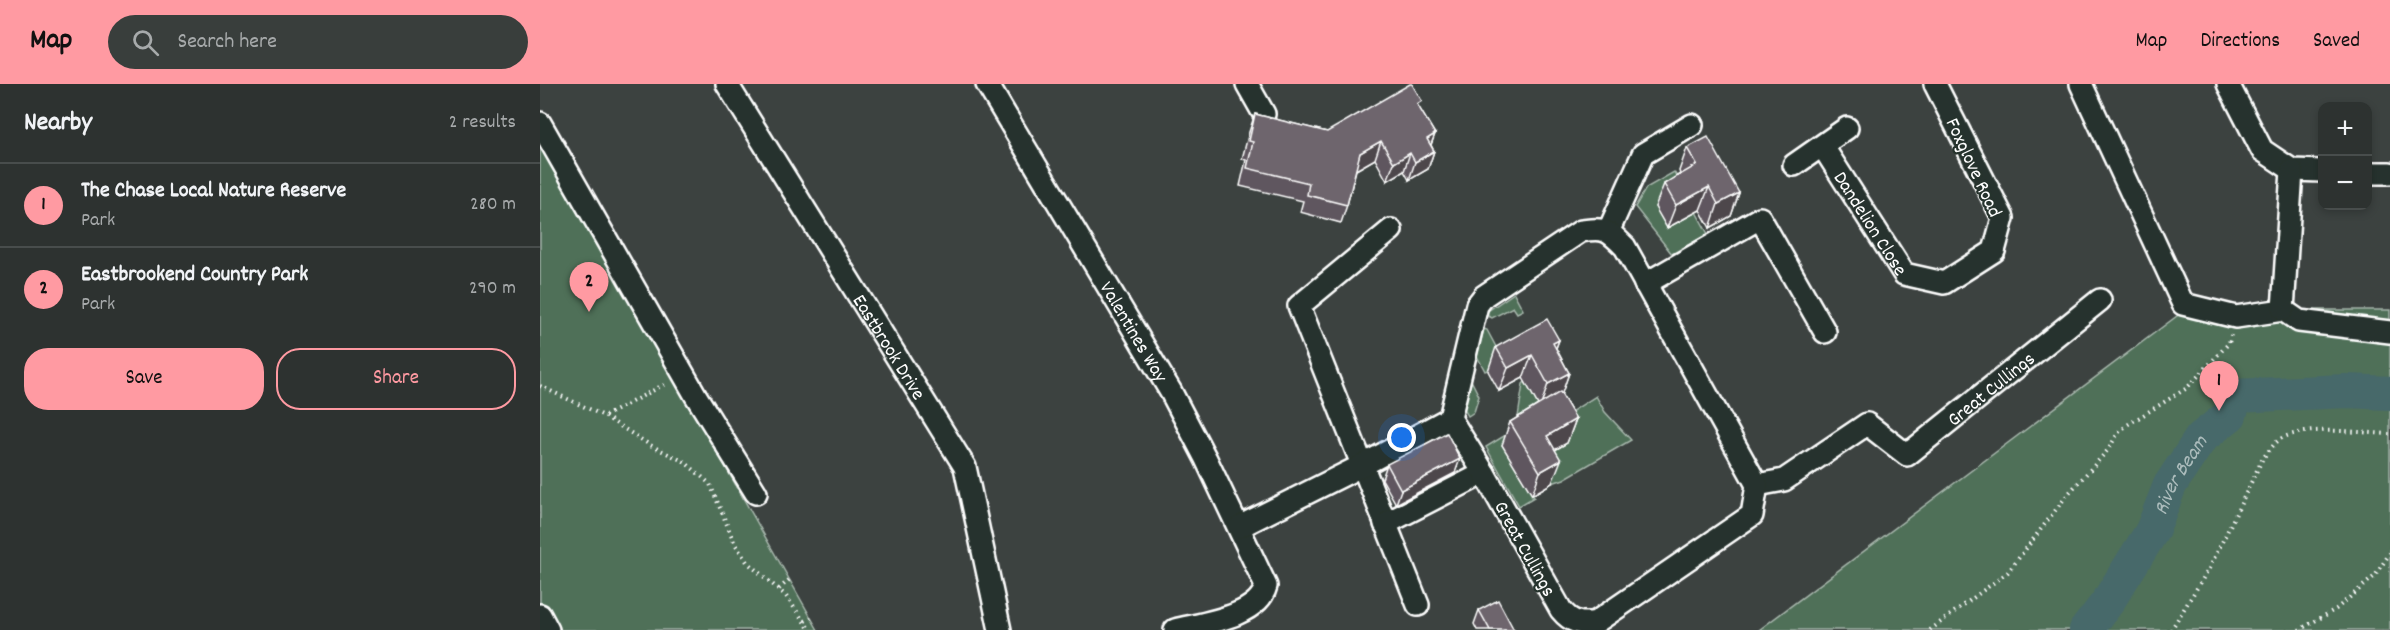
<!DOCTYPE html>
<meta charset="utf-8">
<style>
body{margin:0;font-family:Dekko,sans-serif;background:#393e3c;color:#f1f3f6}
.controls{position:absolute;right:18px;top:18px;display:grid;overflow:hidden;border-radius:12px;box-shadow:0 3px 9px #0003}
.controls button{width:54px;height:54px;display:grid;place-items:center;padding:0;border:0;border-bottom:2px solid #484d4c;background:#2d3230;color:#f1f3f6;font:30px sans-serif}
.you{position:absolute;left:862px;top:354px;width:21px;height:21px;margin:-15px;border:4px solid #fff;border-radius:50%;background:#1a73e8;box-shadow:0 0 0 9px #1a73e833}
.badge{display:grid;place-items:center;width:39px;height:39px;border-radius:50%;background:#ff9aa2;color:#111;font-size:20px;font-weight:700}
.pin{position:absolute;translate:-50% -50px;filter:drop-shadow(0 2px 3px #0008)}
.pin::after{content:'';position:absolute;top:32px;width:21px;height:18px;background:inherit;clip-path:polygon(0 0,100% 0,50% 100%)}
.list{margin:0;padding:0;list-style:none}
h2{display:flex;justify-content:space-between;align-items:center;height:78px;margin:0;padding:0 24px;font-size:26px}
h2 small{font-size:20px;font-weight:400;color:#a7aaab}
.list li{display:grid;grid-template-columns:39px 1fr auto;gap:18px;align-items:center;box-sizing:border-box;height:84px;padding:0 24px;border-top:2px solid #484d4c}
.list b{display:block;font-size:22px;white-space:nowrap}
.list p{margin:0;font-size:20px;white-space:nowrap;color:#a7aaab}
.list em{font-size:20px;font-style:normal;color:#a7aaab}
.actions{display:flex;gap:12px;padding:18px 24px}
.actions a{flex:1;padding:14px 0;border:2px solid #ff9aa2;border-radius:24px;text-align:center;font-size:21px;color:#ff9aa2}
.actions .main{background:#ff9aa2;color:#111}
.icon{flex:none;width:33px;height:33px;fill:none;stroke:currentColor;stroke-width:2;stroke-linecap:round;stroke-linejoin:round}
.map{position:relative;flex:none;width:1850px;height:546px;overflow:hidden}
header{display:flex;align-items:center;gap:36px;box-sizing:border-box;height:84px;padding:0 30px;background:#ff9aa2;color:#111}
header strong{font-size:28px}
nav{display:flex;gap:33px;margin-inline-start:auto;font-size:21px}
.search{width:420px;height:54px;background:#393e3c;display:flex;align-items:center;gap:15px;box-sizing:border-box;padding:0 21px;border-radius:33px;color:#a7aaab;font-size:22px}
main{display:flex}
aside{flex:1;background:#2d3230}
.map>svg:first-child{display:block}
</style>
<header>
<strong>Map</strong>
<div class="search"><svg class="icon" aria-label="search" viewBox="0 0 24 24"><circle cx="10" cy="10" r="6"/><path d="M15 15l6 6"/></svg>Search here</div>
<nav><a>Map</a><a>Directions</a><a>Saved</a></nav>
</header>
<main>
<aside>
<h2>Nearby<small>2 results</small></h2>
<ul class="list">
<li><span class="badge">1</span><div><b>The Chase Local Nature Reserve</b><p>Park</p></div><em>280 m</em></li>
<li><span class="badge">2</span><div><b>Eastbrookend Country Park</b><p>Park</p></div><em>290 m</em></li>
</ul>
<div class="actions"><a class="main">Save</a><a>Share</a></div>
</aside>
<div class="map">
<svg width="1850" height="546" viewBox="0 0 1850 546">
<rect width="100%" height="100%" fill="#3c4240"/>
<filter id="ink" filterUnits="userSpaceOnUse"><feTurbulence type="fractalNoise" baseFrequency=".0167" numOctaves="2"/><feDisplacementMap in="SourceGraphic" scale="12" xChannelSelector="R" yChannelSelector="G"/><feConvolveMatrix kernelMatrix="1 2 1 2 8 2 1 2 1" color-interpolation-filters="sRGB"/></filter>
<g filter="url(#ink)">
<g fill="#4f6f59" stroke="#a7b7ac" stroke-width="1.5">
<polygon points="0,56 278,546 0,546"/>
<polygon points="1134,88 1145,106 1115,123 1127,144 1156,128 1168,150 1132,170 1095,123 1106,104"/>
<polygon points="974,209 983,226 977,229 973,223 952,234 946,231 945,229"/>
<polygon points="1645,226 1850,226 1850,546 1219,546"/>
<polygon points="944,245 947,246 964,278 945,287 937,272"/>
<polygon points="932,298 939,312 934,328 928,332 923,323 929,301"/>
<polygon points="985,298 999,323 989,352 978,333 983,300"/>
<polygon points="1056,312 1065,328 1091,356 1024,395 1012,399 998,375 1015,338"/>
<polygon points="974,346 962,361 994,413 979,422 946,363"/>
</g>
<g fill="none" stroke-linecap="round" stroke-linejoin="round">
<path stroke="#46696b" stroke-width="34" id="s1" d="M1546 546 1567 519 1612 447 1630 401 1661 354 1690 331 1695 312 1807 307 1850 309"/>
<g stroke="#fff" stroke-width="26">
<g id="minor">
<path id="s2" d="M187 0 425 383 460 546"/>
<path id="s3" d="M447 0 631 308 666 375 726 502C718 533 663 539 635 546"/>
<polyline points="707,0 724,30"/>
<polyline points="1541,0 1643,220 1696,233 1743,226 1759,237 1850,248"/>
<polyline points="1688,0 1722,66 1752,86 1782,87"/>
<polyline points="0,39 156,312 216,409"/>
<path id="s4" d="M1283 63 1364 190 1404 199 1454 167 1463 134 1395 0"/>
<polyline points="1254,81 1307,44"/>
<polyline points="1828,89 1850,89"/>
<polyline points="851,146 759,222 878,521"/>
<polyline points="1069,146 1103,70 1152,41"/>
<polyline points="1105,200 1220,134 1285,248"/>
<polyline points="1743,226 1752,86"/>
<path id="s5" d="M1217 401 1244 396 1327 340 1367 371 1560 216"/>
<polyline points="845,440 944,389"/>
<path d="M699 443 823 381 910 334 937 221 944 212 1041 147C1065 143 1068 146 1085 163L1217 401 1212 431 1056 538C1040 541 1031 538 1021 526L944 389 910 334"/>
<polyline points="0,531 8,546"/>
</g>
</g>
<g stroke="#fff" stroke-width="4" stroke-dasharray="1.5 4.5" stroke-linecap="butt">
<polyline points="0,302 64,332 110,361 145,378 170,400 195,460 207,478 246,512 270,546"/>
<polyline points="65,332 127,299"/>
<polyline points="239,505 250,495"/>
<polyline points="265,537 271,534"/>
<polyline points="1390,546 1468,488 1528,410 1568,366 1578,349 1587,341 1647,304 1689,259 1691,251"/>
<path d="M1631 546 1670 483 1723 374C1729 367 1734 359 1742 354 1768 341 1821 349 1850 350"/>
<polyline points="1759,546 1796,525 1835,492 1850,469"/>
</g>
<use href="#minor" stroke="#26332d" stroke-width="21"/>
</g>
<g fill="#5f575e" stroke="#fff" stroke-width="1.5">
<polygon points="879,24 895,50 891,61 894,67 888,85 869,96 864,87 847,97 835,75 816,86 807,121 801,139 760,128 763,117 700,102 706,76 702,75 709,48 715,30 787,48"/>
<polygon points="1147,64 1199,109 1191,132 1170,144 1160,126 1127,144 1115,123 1124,100 1140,90 1139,87"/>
<polygon points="1019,256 1016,264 1029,289 1021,311 1036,335 1027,359 1015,366 1012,399 992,411 962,361 970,338 998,321 983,294 959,307 948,287 956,263"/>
<polygon points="847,380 915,389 856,420 842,395"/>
<polygon points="939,526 974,546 937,546 934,540"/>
</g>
<g fill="#4d474c" stroke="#fff" stroke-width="1.5">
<polygon points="895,50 888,68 887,55"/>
<polygon points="841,57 835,75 814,87 820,69"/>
<polygon points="894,67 888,85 869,96 875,78"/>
<polygon points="870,69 864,87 847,97 854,79"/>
<polygon points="1169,103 1160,126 1127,144 1136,121"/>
<polygon points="1199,109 1191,132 1170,144 1178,120"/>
<polygon points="1019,256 1010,279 1013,259"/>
<polygon points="992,271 983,294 959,307 968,284"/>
<polygon points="1029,289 1021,312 1000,324 1008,300"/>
<polygon points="1036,335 1027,359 998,375 1007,352"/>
<polygon points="920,375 915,389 856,420 861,406"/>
<polygon points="1021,376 1012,399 992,411 1000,388"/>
</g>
<g fill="#6e656d" stroke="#fff" stroke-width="1.5">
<polygon points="870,0 872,0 882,17 877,20 895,50 887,55 894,67 875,78 870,69 854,79 841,57 820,69 807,121 767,111 769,99 707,84 713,58 709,57 715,30 787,48"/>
<polygon points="1168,53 1199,109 1178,120 1169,103 1136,121 1124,100 1157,81 1147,64"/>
<polygon points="1007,235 1019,256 1013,259 1029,289 1008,300 992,271 968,284 956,263"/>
<polygon points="1020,308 1036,335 1007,352 1021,376 1000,388 970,338"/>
<polygon points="907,349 920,375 861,406 847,380"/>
<polygon points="958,516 974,546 950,546 939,526"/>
</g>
</g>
<g text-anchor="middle" stroke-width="4.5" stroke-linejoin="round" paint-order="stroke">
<g font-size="20" fill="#fff" stroke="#26332d">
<text transform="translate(1435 83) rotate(65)" y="7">Foxglove Road</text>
<text dy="7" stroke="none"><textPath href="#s4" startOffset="90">Dandelion Close</textPath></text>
<text dy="7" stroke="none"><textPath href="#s3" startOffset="288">Valentines Way</textPath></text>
<text dy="7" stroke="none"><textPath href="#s2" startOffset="309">Eastbrook Drive</textPath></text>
<text dy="7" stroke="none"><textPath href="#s5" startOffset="285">Great Cullings</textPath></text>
<text transform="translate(986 464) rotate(61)" y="7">Great Cullings</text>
</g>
<g font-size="21" font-style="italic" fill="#acbcbc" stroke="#26332d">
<text dy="7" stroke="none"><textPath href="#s1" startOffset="182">River Beam</textPath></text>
</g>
</g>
</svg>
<div class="controls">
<button>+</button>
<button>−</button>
</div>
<div class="you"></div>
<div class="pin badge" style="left:1679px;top:327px">1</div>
<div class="pin badge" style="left:49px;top:228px">2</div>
</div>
</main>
